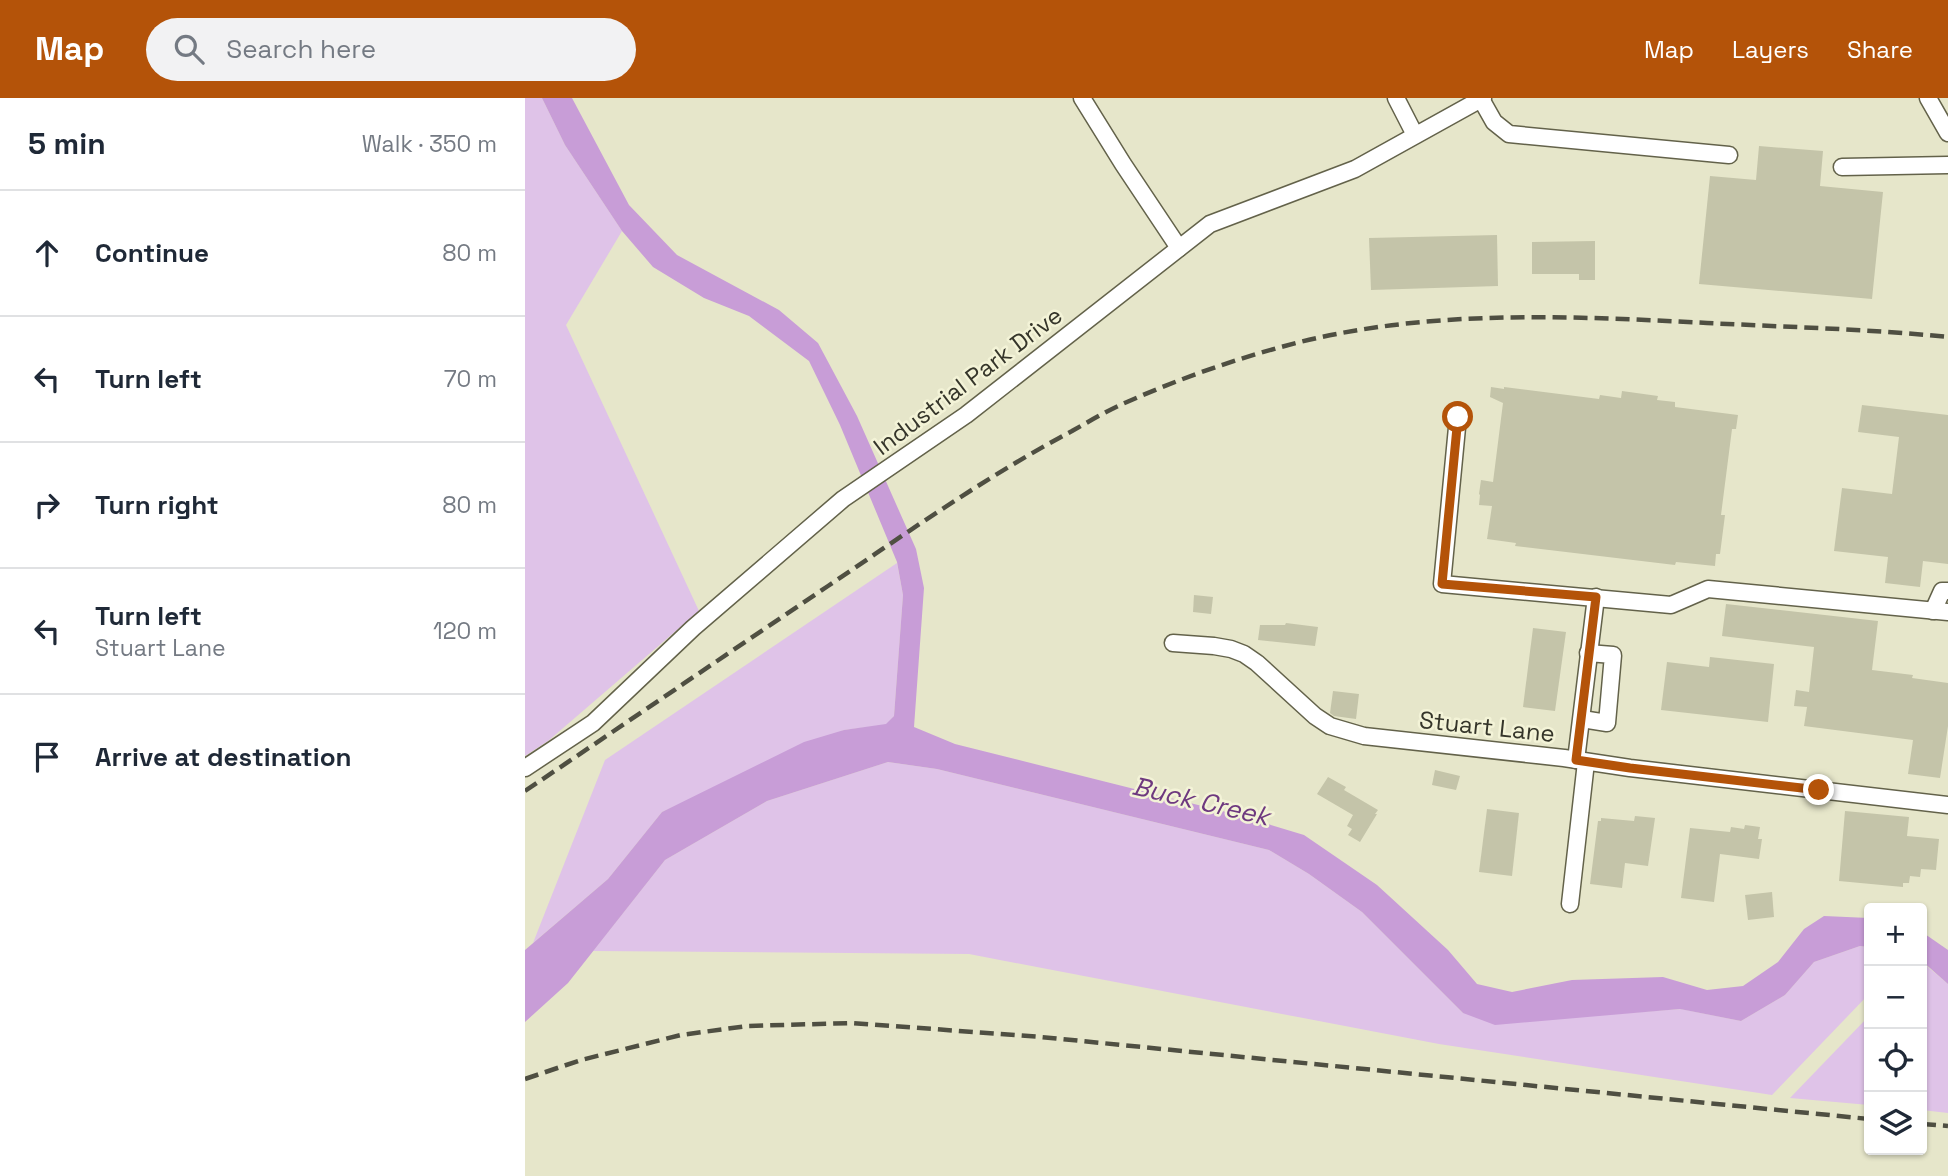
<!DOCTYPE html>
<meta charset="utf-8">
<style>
body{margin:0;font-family:"Space Grotesk",sans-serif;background:#f2f2f3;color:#1f2937}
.controls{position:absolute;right:21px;bottom:21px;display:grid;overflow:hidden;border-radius:7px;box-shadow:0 2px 5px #0004}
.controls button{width:63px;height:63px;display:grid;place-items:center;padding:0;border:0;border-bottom:2px solid #e0e1e3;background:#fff;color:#1f2937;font:35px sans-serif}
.stop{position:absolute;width:21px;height:21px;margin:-16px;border:5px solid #b45309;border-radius:50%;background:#fff}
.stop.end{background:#b45309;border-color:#fff;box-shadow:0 2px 7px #0008}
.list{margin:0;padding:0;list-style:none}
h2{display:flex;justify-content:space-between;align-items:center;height:91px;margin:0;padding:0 28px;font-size:30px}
h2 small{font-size:23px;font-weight:400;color:#747a83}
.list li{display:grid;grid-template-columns:46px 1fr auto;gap:21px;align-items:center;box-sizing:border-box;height:126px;padding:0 28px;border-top:2px solid #e0e1e3}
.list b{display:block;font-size:26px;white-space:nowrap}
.list p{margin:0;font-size:23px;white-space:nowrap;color:#747a83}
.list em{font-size:23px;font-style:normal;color:#747a83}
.icon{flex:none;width:38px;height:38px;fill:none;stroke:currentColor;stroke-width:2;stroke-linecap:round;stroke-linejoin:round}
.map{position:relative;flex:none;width:1423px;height:1078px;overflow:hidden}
header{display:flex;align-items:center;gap:42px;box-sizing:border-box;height:98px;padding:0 35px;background:#b45309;color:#fff}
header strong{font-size:33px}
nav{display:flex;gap:38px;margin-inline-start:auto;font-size:24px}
.search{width:490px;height:63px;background:#f2f2f3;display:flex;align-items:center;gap:18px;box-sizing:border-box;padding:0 24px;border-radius:38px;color:#747a83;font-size:26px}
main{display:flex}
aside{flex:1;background:#fff}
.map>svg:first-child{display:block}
</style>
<header>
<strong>Map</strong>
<div class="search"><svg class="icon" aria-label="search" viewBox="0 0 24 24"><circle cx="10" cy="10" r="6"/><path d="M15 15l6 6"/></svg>Search here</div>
<nav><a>Map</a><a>Layers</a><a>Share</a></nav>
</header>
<main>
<aside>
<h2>5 min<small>Walk · 350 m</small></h2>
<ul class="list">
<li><svg class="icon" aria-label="ahead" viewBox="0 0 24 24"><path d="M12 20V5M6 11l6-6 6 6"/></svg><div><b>Continue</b></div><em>80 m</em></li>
<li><svg class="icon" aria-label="left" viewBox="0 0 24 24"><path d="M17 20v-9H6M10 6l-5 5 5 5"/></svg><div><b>Turn left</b></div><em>70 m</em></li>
<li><svg class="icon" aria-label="right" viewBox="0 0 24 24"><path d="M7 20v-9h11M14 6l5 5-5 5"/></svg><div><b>Turn right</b></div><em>80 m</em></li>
<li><svg class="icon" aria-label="left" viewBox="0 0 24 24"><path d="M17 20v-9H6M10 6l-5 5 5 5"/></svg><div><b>Turn left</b><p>Stuart Lane</p></div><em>120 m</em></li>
<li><svg class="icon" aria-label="arrive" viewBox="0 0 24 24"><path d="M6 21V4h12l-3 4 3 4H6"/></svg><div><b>Arrive at destination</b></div></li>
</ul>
</aside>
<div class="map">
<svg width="1423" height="1078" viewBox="0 0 1423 1078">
<rect width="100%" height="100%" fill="#e6e6ca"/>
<g fill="#dfc3e8">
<polygon points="0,0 17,0 40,47 97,133 41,227 174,513 23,643 0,658"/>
<polygon points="372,465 378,497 369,618 361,627 319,632 137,714 83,781 8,845 80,662"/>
<polygon points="363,664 412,671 744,752 784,776 837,814 938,915 1088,916 1156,911 1216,923 1260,897 1289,864 1335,848 1344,849 1344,896 1247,997 914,946 444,856 68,853 140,762 242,703"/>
<polygon points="1397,864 1423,886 1423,1015 1397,1012"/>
<polygon points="1344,918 1344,1007 1265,1000"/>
</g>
<g fill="#c89dd7">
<polygon points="17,0 47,0 104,107 152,157 254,212 293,245 332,318 391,451 399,490 389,629 430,646 713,717 779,737 852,787 923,852 952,886 987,894 1047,882 1138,879 1182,892 1218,888 1253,864 1279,831 1299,818 1344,820 1344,849 1335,848 1289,864 1260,897 1216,923 1155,911 970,927 938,915 837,814 784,776 744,752 412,671 363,664 242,703 140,762 43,885 0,924 0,852 83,781 137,714 279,644 319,632 361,626 369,618 378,497 372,464 315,327 284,263 224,218 179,200 128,169 97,133 40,47"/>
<polygon points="1397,834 1423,852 1423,886 1397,863"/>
</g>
<g fill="#c4c4a9">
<polygon points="1234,48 1298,53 1295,88 1358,94 1347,201 1174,186 1185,78 1231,82"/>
<polygon points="972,137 973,188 846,192 844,140"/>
<polygon points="1070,143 1070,182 1054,182 1054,176 1007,176 1007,144"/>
<polygon points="966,289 979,291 979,289 1074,301 1075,297 1096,300 1097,293 1133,298 1132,302 1150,304 1150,309 1213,317 1211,331 1207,331 1196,417 1200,417 1195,456 1191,456 1190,468 1151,464 1150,467 990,448 991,445 962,441 967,408 954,407 955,397 954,396 956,382 968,384 978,305 965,299"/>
<polygon points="1337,307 1423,317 1423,466 1398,463 1395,489 1360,485 1363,459 1309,453 1317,390 1367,396 1374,339 1333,334"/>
<polygon points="669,497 688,499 686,516 668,514"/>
<polygon points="1201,506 1353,523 1347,572 1388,577 1387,580 1423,585 1423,628 1415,680 1383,676 1388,642 1279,628 1282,609 1269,608 1271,592 1284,594 1289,549 1197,538"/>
<polygon points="761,525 793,529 790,548 733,542 735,527 760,527"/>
<polygon points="1008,530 1041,534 1030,613 998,609"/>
<polygon points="1185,559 1249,566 1243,624 1136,612 1142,564 1184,569"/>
<polygon points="808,593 834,596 831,621 809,618 805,615"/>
<polygon points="910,672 935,678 931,692 907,687"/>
<polygon points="803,679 821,689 819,692 853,712 850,716 852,716 835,744 823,737 827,731 822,728 828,717 792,696"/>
<polygon points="962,711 994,715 987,778 954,774"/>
<polygon points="1320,713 1384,719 1382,738 1414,741 1411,772 1396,771 1395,779 1385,778 1384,785 1378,785 1378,789 1314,783"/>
<polygon points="1110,718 1130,720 1123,768 1100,765 1097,790 1065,786 1073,723 1076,723 1076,720 1109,723"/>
<polygon points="1220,727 1235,729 1233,741 1237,741 1234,761 1195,756 1189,804 1156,800 1165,730 1205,734 1206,729 1219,731"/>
<polygon points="1247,794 1249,819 1223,822 1220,797"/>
</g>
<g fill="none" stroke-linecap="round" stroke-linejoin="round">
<g stroke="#63624a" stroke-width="19">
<g id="minor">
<polyline points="557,0 598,66 654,150"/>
<polyline points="871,0 890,37"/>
<polyline points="1403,0 1423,35"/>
<polyline points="956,1 969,24 984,36 1204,57"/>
<polyline points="1317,69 1423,67"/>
<polyline points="933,319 917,486 1146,507 1183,491 1423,514"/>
<polyline points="1408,513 1417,493 1423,493"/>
<polyline points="648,545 689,548 706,551 719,556 732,565 790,618 805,628 839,638 1039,660 1105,670 1423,707"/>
<polyline points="1057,621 1082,625 1088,557 1063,555"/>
<polyline points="1051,662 1071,499"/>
<polyline points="0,670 68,625 168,530 318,401 441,317 685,126 830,71 958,0"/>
<polyline points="1045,806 1061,664"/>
</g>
</g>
<use href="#minor" stroke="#fff" stroke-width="16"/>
<g stroke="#4f4f42" stroke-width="4.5" stroke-dasharray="14 7" stroke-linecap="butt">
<path d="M0 693C101 625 202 556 303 488 383 434 462 378 547 333 565 323 583 312 602 304 656 280 713 260 771 245 905 211 1045 218 1182 225 1262 229 1343 231 1423 239"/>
<polyline points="0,981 56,962 156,937 222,928 327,925 516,939 1344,1021"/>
<polyline points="1397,1026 1423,1028"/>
</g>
</g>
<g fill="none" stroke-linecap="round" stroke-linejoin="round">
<polyline stroke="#b45309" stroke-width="9" points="933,319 917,486 1071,499 1051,662 1105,670 1294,692"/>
</g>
<g text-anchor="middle" stroke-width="5" stroke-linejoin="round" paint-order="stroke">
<g font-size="24" fill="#35352a" stroke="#f3f3d7">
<text transform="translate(443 283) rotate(-37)" y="8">Industrial Park Drive</text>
<text transform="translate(962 629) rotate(6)" y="8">Stuart Lane</text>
</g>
<g font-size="26" font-style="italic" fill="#6e397f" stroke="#f3f3d7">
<text transform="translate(676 703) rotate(13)" y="9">Buck Creek</text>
</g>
</g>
</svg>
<div class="controls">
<button>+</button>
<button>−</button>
<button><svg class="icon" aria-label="locate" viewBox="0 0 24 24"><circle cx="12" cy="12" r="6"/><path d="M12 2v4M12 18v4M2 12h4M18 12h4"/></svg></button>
<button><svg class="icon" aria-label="layers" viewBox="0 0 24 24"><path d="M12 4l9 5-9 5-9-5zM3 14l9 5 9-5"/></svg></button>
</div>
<div class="stop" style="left:933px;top:319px"></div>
<div class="stop end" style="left:1294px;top:692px"></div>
</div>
</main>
